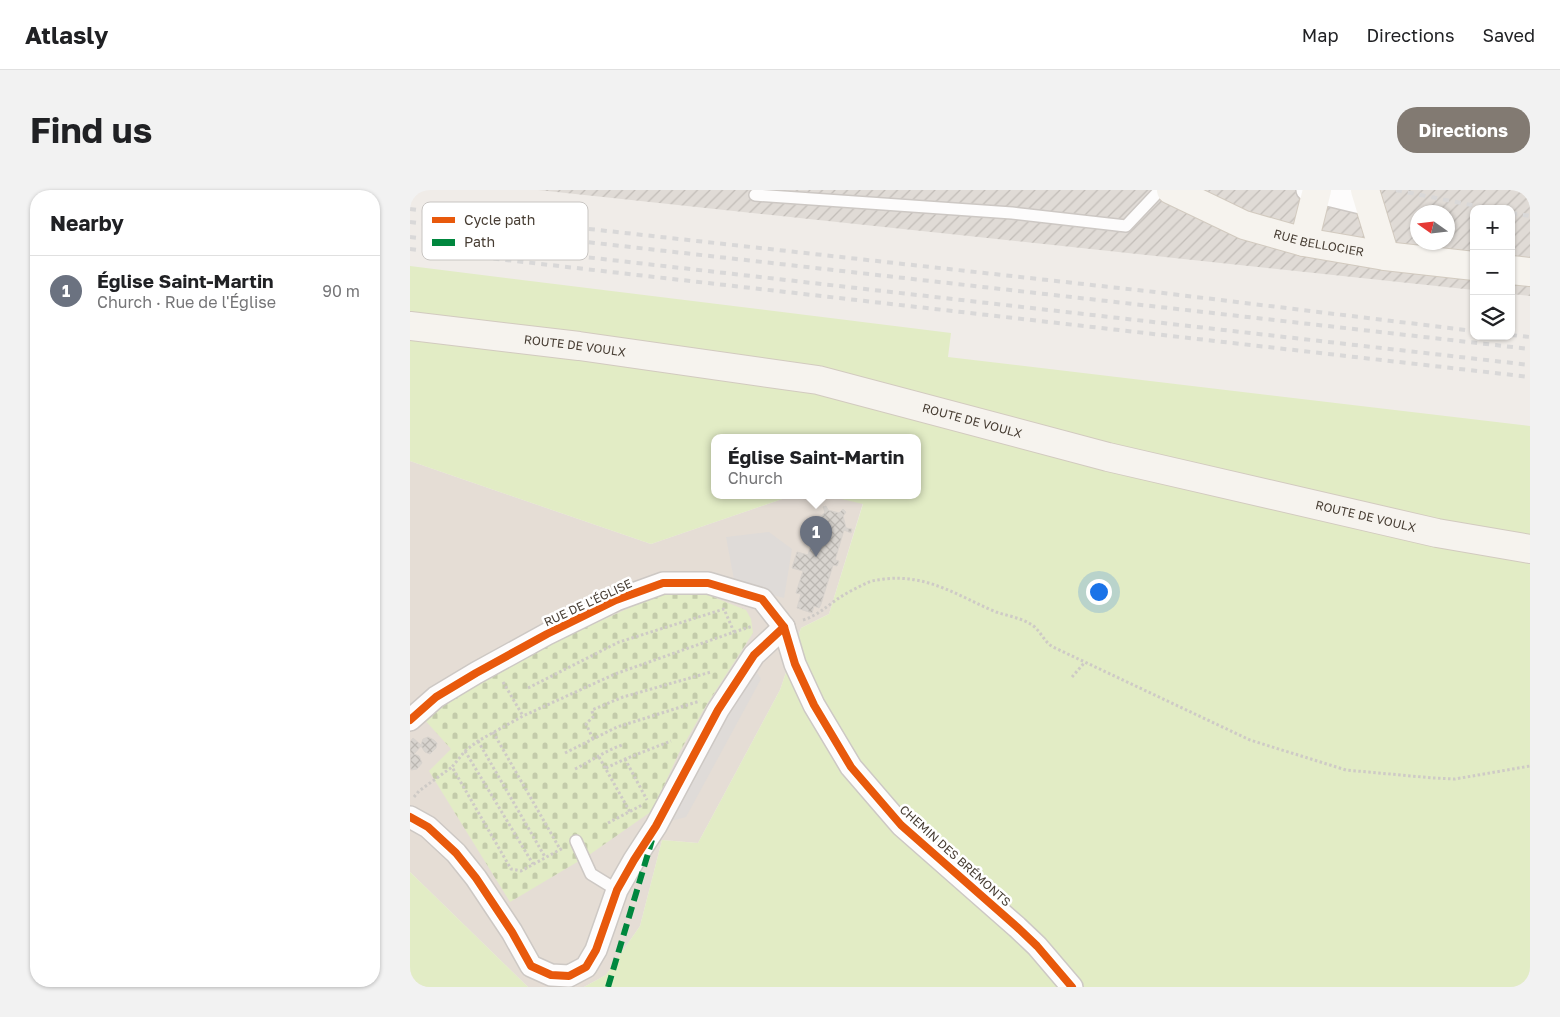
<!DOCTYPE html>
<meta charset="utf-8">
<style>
body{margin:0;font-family:"Golos Text",sans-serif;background:#f2f2f2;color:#202124}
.controls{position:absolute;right:15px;top:15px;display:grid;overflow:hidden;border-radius:10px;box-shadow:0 1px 4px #0004}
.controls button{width:45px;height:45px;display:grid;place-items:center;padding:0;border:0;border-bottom:1px solid #e0e0e0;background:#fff;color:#202124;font:25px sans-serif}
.compass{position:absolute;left:1000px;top:15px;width:45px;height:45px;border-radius:50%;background:#fff;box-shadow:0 1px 4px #0004;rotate:284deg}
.you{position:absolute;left:688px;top:401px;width:18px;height:18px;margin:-12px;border:4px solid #fff;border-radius:50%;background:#1a73e8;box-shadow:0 0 0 8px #1a73e833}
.badge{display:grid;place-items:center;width:32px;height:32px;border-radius:50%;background:#827a72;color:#fff;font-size:16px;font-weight:700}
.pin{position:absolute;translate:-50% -41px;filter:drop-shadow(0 1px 2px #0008)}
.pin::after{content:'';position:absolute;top:26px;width:18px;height:15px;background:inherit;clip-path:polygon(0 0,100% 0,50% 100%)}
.popup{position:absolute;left:301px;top:244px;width:210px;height:65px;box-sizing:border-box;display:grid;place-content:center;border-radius:10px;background:#fff;filter:drop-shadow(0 1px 4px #0005);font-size:16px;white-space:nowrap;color:#757577}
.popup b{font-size:19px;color:#202124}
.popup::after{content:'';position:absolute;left:50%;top:100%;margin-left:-10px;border:10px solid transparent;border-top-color:#fff}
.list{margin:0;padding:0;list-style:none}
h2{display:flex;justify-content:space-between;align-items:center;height:65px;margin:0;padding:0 20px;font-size:21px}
h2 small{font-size:16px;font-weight:400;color:#757577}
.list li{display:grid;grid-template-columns:32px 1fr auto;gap:15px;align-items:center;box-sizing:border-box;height:70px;padding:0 20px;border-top:1px solid #e0e0e0}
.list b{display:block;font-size:19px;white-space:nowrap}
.list p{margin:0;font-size:16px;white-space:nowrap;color:#757577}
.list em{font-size:16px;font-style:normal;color:#757577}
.icon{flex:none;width:28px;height:28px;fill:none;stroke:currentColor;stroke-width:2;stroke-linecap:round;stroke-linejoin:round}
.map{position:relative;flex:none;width:1120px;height:797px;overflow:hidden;border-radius:20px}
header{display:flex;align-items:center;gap:30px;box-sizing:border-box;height:70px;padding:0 25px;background:#fff;border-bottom:1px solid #e0e0e0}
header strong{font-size:24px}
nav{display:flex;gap:28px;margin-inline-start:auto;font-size:18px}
.intro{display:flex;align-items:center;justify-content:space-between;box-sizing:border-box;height:120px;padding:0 30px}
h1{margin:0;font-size:35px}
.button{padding:12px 22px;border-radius:20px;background:#827a72;color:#fff;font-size:18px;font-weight:700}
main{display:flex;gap:30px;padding:0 30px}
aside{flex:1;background:#fff;border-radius:20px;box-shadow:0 1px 4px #0004}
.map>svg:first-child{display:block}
</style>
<header>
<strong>Atlasly</strong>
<nav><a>Map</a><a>Directions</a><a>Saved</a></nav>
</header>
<div class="intro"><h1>Find us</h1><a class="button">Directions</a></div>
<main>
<aside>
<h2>Nearby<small></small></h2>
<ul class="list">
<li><span class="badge" style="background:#6b7280">1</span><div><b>Église Saint-Martin</b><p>Church · Rue de l'Église</p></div><em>90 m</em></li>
</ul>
</aside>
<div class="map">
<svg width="1120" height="797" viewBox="0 0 1120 797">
<defs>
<pattern id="industrial-furrows" width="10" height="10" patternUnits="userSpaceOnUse" patternTransform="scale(1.25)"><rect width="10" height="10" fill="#e0dbd6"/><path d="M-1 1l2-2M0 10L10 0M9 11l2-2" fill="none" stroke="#c2bdb8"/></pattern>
<pattern id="cemetery-stones" width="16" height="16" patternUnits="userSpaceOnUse" patternTransform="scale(1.25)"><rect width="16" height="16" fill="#e2ecc5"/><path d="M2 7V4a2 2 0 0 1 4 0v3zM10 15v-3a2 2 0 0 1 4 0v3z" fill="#c3cbaa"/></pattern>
<pattern id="building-cross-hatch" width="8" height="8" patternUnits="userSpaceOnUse" patternTransform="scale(1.25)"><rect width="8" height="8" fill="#d8d4cf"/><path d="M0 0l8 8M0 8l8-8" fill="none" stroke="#bbb7b2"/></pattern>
</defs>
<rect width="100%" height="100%" fill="#f0ece8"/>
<polygon fill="#e5ddd5" points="0,271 241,354 381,306 419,306 453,313 419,424 391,438 370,500 288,653 252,650 230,736 196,785 174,797 118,797 0,682"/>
<path fill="url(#industrial-furrows)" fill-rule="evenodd" d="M128 0H1120V106L1101 104V19H1064V100ZM1008 22H1038V52H1008Z"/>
<g fill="#e2ecc5">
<polygon points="0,76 541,143 538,167 1120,236 1120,797 174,797 196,785 230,736 252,650 288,653 370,500 391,438 419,424 453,314 419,306 507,306 507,248 305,248 305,306 381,306 241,354 0,271"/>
<polygon points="0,682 118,797 0,797"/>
</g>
<polygon fill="url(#cemetery-stones)" points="252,403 293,403 336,420 341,429 343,443 297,514 269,563 242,621 179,665 100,712 19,581 41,559 13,528 87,478"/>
<g fill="#dfdbd8">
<polygon points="359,342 382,359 374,408 325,395 316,347"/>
<polygon points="342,475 351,489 276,627 253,633"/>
</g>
<g fill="url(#building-cross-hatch)" stroke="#d8d3ce">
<polygon points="416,316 418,320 429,323 433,319 436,322 433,326 436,338 442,339 441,343 434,340 425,370 429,371 427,376 423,375 411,414 409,418 404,416 402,423 387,418 391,404 386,403 393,381 382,378 387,362 398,365 407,332 403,330 403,329 408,330 415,322 413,317"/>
<polygon points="18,547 24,550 27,553 26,558 20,564 15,562 11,556 4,564 9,566 12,573 7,579 1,580 0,564 2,564 0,562 0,552 3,548 11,555 13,549"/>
</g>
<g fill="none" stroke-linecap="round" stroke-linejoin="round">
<g stroke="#cdc8c4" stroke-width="14">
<g id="lane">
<polyline points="345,5 602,23 716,36 750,0"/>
<polyline points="166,651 181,684 207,700"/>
</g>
</g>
<g stroke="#cdc8c4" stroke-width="24">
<g id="street">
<polyline points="897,0 959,15"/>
<polyline points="0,530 26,507 66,483 137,444 206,410 253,393 298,393 352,409 374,437 385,474 404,515 441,577 491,635 607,737 627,756 662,797"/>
<polyline points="0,627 18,637 46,663 66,688 102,742 121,776 141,785 159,786 176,777 186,760 207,700 224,670 246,636 308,520 344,465 374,437"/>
</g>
</g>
<g stroke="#d2cabf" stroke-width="30">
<g id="secondary">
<path id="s1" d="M761 0 834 35 894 52 975 66 1064 76"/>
<polyline points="955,0 975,66"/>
<polyline points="894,52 907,0"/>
<polyline points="1101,80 1120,82"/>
<path id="s2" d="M0 136 169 156 408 190 698 267 1027 343 1120 359"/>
</g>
</g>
<g stroke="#cecac6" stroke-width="3" stroke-dasharray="2.5 2.5" stroke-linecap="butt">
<path d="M393 430C406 426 415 418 426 410 436 403 448 397 459 392 464 390 469 390 474 389 518 384 548 406 586 422 598 426 612 428 622 435 631 441 634 452 643 457L840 550 936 580 1023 588 1045 589 1120 576"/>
<polyline points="324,442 343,436"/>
<polyline points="662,487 675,472"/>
<polyline points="93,492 113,526"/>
<polyline points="118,498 209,452 314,419 324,442 205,484 113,526 68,551 55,561 42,577 101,679 111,681 153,658"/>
<polyline points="83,542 150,659"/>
<polyline points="183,549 176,534 183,527 182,520 213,507 301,482"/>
<polyline points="68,551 135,667"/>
<polyline points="55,561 123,674"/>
<polyline points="155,563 207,537 290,511"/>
<polyline points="189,567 220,622"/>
<polyline points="215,569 237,610"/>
<polyline points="196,578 215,569 261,551"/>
<path d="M165 579C181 571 195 561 212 555"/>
<polyline points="4,607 9,601 42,577"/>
<polyline points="198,633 232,615"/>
</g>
<use href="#lane" stroke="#fdfcfc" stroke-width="11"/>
<use href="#street" stroke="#fdfcfc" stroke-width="21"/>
<use href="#secondary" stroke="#f6f3ee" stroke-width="28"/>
<g stroke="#d9d8d8" stroke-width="4" stroke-dasharray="6 6" stroke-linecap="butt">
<polyline points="986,0 1081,19"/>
<polyline points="0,19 745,102 1064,141"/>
<polyline points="1101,23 1120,26"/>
<polyline points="0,32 1120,159"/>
<polyline points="0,47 1120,175"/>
<polyline points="0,59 1120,187"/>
<polyline points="1101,145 1120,147"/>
</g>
<polyline stroke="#00873e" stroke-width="6" stroke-dasharray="12 6" stroke-linecap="butt" points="198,797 242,650"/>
<g stroke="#fff" stroke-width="11">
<g id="cycleway">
<polyline points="0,530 26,507 66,483 137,444 206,410 253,393 298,393 352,409 374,437 385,474 404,515 441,577 491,635 607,737 627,756 662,797"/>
<polyline points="0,627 18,637 46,663 66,688 102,742 121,776 141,785 159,786 176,777 186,760 207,700 224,670 246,636 308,520 344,465 374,437"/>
</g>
</g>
<use href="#cycleway" stroke="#e8590c" stroke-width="8"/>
</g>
<g text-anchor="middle" stroke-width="5" stroke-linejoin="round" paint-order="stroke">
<g font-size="12" fill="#473d33" stroke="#fff">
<text dy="4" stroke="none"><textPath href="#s1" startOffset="158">RUE BELLOCIER</textPath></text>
<text dy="4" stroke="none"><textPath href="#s2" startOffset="166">ROUTE DE VOULX</textPath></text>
<text dy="4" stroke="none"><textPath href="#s2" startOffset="571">ROUTE DE VOULX</textPath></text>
<text dy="4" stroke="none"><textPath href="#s2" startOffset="976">ROUTE DE VOULX</textPath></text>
<text transform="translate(178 413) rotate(-25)" y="4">RUE DE L'ÉGLISE</text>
<text transform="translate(545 666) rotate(42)" y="4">CHEMIN DES BRÉMONTS</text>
</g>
</g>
<rect x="12" y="12" width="166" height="58" rx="8" fill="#fff" stroke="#c8c5c2" stroke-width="1"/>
<rect x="22" y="27" width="23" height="6" fill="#e8590c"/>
<rect x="22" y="49" width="23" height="7" fill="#00873e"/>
<g font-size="14" fill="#473d33">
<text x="54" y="35">Cycle path</text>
<text x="54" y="57">Path</text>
</g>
</svg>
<div class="controls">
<button>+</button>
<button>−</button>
<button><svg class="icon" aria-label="layers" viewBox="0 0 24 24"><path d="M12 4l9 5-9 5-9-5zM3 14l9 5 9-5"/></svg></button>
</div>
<svg class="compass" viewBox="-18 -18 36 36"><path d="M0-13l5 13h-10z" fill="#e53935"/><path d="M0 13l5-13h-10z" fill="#757577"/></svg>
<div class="you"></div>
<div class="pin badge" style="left:406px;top:367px;background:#6b7280">1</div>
<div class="popup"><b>Église Saint-Martin</b>Church</div>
</div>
</main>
